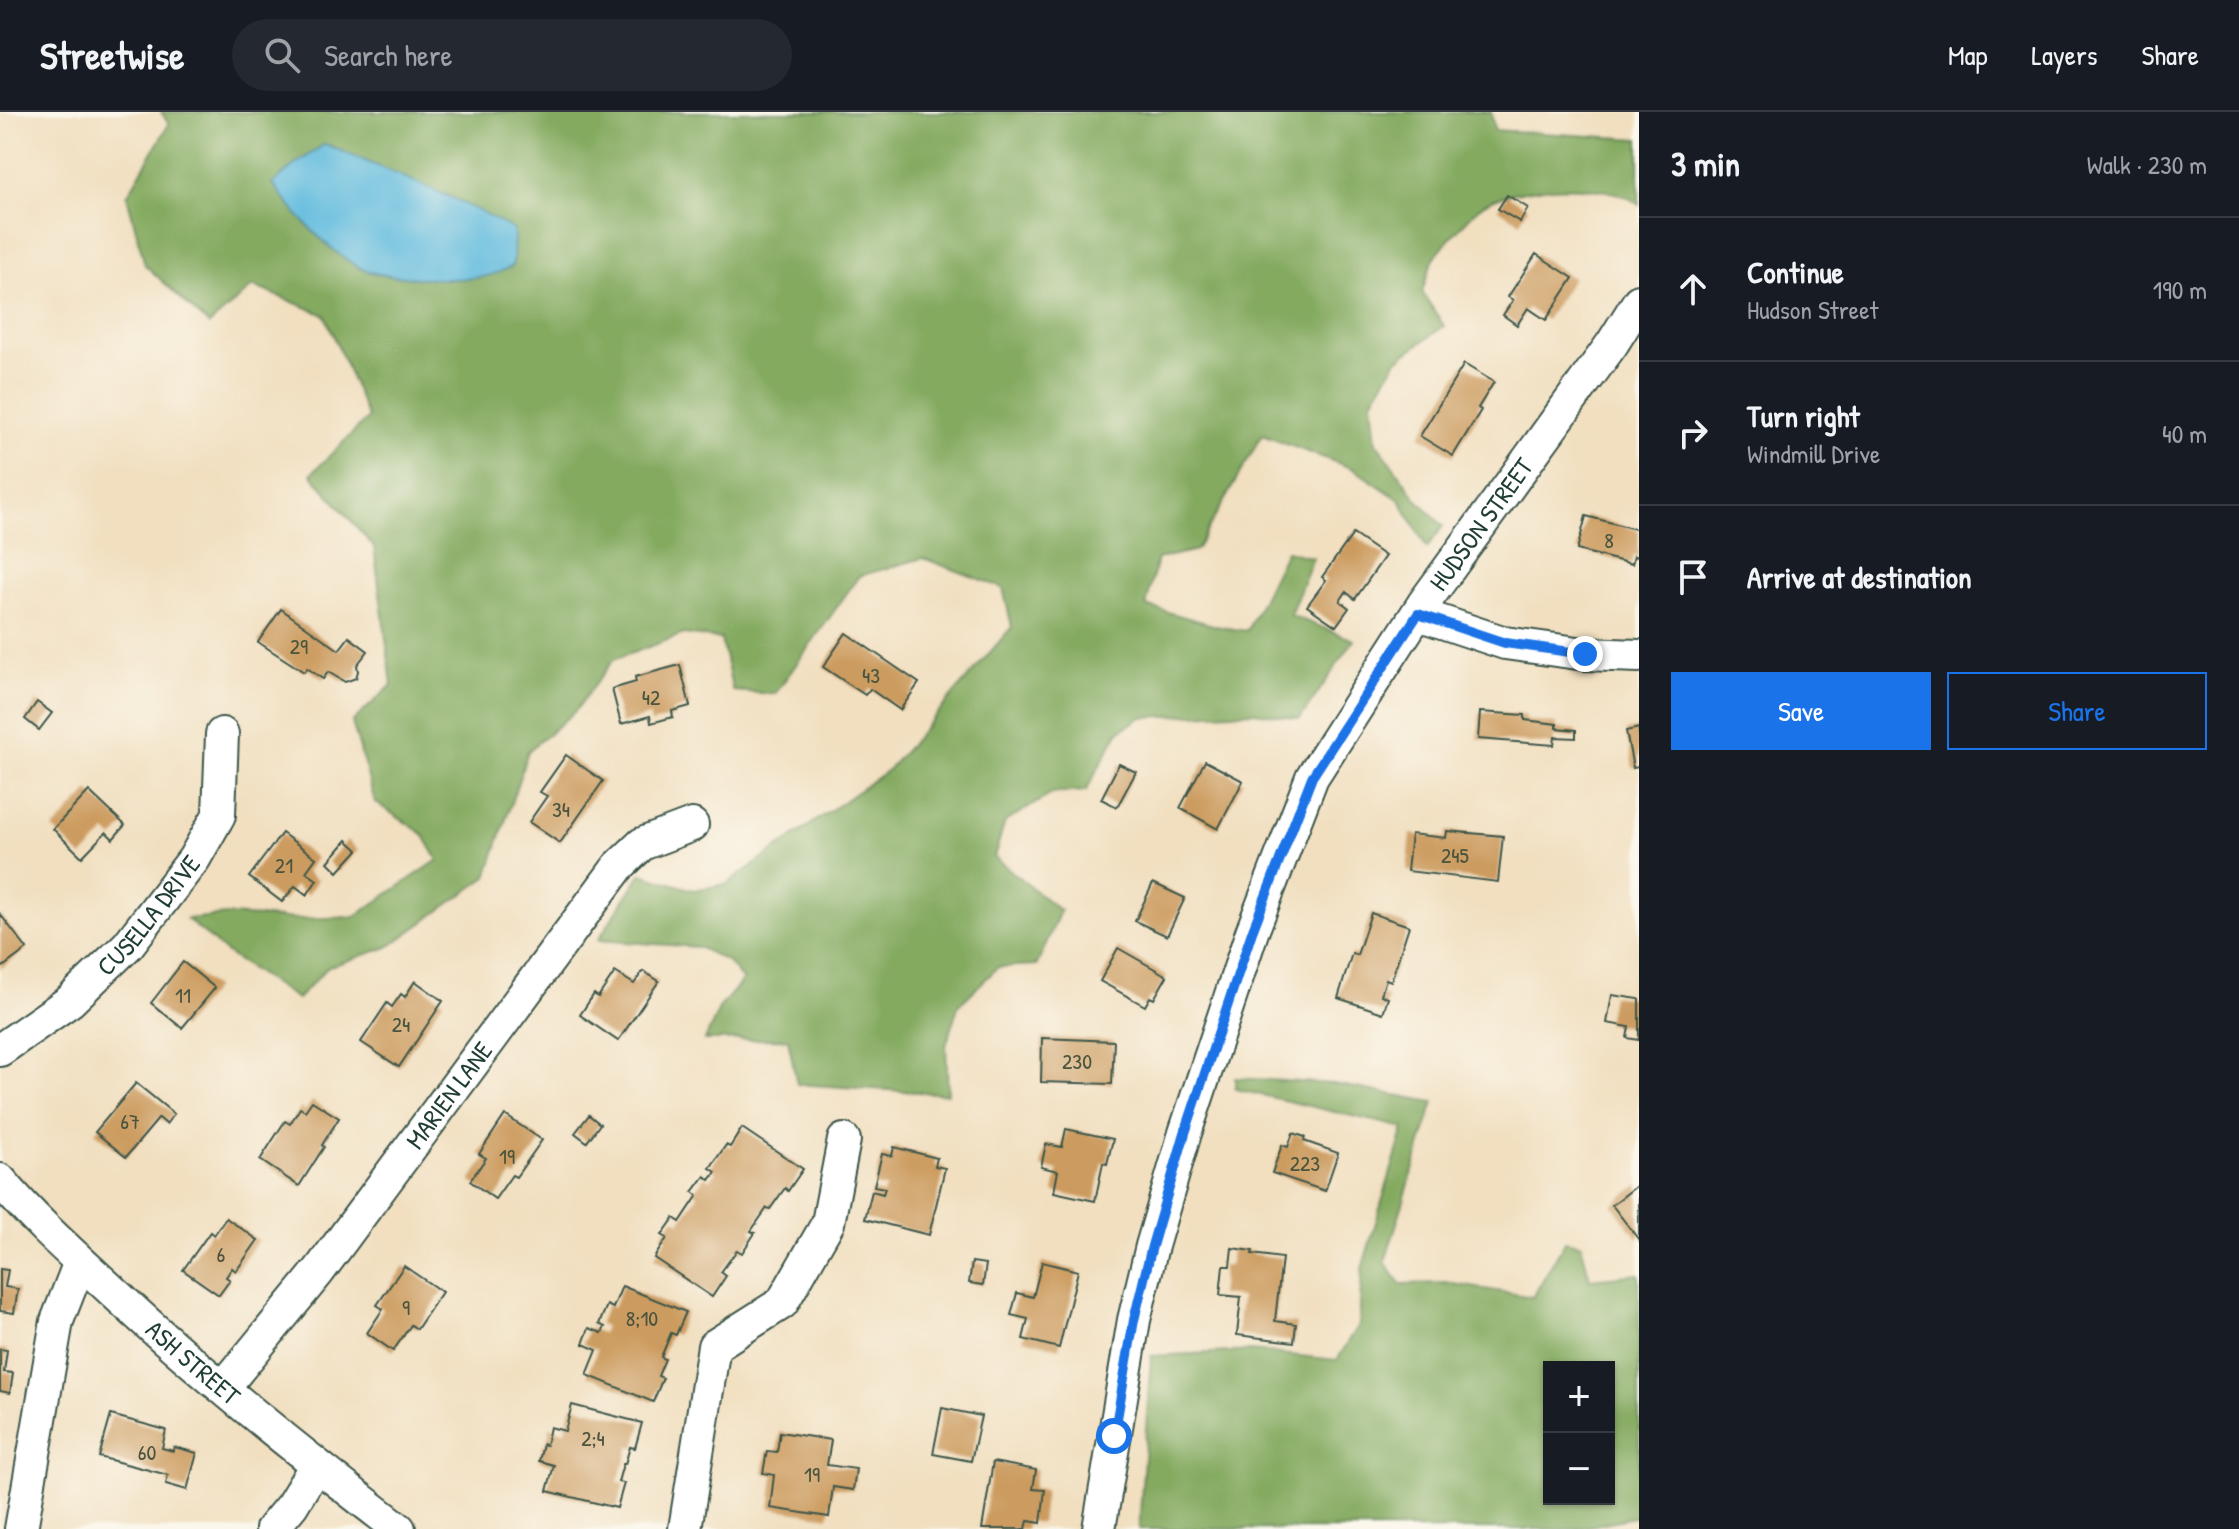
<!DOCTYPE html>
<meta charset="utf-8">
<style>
body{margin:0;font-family:"Patrick Hand",sans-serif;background:#242831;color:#f1f3f6}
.controls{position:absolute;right:24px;bottom:24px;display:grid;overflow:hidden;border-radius:0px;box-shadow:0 2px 6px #0004}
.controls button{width:72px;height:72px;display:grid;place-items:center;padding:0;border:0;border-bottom:2px solid #363941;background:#171b24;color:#f1f3f6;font:40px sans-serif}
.stop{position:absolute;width:24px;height:24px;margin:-18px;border:6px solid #1a73e8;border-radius:50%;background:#fff}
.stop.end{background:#1a73e8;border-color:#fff;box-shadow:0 2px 8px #0008}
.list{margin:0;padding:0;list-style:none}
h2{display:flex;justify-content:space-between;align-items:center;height:104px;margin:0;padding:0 32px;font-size:34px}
h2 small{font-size:26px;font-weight:400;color:#9ea1a6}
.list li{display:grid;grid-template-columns:52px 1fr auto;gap:24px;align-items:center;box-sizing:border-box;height:144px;padding:0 32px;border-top:2px solid #363941}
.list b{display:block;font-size:30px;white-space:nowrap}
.list p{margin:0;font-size:26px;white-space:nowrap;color:#9ea1a6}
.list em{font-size:26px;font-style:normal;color:#9ea1a6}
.actions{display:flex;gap:16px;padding:24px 32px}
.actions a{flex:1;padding:18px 0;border:2px solid #1a73e8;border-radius:0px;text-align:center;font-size:28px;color:#1a73e8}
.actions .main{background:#1a73e8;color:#fff}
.icon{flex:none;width:44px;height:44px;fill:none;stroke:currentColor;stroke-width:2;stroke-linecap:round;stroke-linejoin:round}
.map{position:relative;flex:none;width:1639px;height:1417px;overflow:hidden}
header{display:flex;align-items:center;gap:48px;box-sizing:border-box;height:112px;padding:0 40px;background:#171b24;border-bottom:2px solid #363941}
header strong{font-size:38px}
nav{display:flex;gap:44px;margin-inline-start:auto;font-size:28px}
.search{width:560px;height:72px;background:#242831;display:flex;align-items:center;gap:20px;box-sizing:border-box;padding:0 28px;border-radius:44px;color:#9ea1a6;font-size:30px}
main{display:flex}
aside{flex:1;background:#171b24}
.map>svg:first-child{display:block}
</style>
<header>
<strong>Streetwise</strong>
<div class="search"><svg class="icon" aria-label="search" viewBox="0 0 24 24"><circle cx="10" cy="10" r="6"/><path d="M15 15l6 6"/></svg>Search here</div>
<nav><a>Map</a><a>Layers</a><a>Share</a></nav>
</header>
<main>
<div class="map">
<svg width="1639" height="1417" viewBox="0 0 1639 1417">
<rect width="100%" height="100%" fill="#fbf7ec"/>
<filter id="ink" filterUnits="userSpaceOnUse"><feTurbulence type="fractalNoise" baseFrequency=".0125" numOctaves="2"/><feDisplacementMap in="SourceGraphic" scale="16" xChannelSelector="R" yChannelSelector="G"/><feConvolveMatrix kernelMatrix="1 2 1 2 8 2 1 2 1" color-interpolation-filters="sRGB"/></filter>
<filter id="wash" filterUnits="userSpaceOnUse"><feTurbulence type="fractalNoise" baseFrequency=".006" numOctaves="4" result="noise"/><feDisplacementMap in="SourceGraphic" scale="32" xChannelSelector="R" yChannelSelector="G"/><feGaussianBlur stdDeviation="1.8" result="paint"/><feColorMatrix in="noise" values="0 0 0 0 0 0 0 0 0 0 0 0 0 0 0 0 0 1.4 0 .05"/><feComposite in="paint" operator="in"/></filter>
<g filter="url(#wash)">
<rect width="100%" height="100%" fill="#f1dfc0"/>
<g fill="#84aa60" stroke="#52744a" stroke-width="2" fill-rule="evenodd">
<path d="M161 0H1491L1494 18 1639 27V93C1612 67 1509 72 1480 95 1472 101 1440 137 1435 145 1429 155 1426 169 1422 180L1444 214 1397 248 1372 289 1376 330 1417 387 1443 414 1427 436 1400 388 1354 357 1262 323 1196 438 1157 447 1146 494 1220 515 1247 519 1286 439 1313 446 1290 503 1354 528 1300 607 1255 600 1142 605 1118 620 1086 679 1053 681 1005 710 994 745 1060 799 1037 853 998 855 958 894 946 934 948 982 797 972 788 927 705 928 720 895 743 868 727 849 698 835 598 828 641 762 693 778 727 772 889 657 1012 515 1003 476 923 446 859 464 775 582 733 579 721 527 684 522 613 548 575 599 528 639 487 765 388 835 328 855 297 887 228 842 187 807 227 803 298 807 354 805 438 748 423 722 375 690 352 610 392 573 374 435 311 362 368 306 325 203 253 174 209 213 145 153 127 84 169 12Z"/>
<path d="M1235 966 1334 972 1434 990 1385 1150 1400 1172 1447 1171 1533 1185 1565 1129 1581 1132 1590 1167 1639 1162V1404L1576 1417H1139L1151 1244 1252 1239 1337 1248 1359 1213 1362 1157 1404 1016 1235 977ZM1609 1255V1387H1549V1255Z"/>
</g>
<path fill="#60bbde" stroke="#407c89" stroke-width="2" d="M325 32C388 59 454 83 514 118L513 154C506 157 498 161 490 163 468 170 382 167 362 157 327 139 296 103 273 72L293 54Z"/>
<g id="blocks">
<g fill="#cc9b5e">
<polygon points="1507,83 1528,96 1520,110 1498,97"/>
<polygon points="1536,142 1573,166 1546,208 1528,196 1517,213 1503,203 1513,188 1508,185"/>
<polygon points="1464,252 1494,270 1478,296 1481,298 1453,344 1420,324"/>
<polygon points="1586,404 1639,418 1639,445 1634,444 1632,452 1577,438"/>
<polygon points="1353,422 1385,444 1355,487 1346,480 1340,489 1349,496 1336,514 1307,494 1326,468 1322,465"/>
<polygon points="281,497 339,538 349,525 368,539 357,553 358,559 356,566 345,570 328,560 323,567 307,556 304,560 258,530"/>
<polygon points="846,521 919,571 900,598 870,577 865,583 823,555"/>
<polygon points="680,553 690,594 672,599 673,605 651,611 650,604 621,612 612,577 636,570 635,565"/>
<polygon points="37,590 52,601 39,618 25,607"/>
<polygon points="1480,600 1525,603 1525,608 1557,612 1557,616 1576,618 1576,626 1555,625 1554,633 1478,627"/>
<polygon points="1639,616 1639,655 1633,656 1626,619"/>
<polygon points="566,643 603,669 560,731 529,710 547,684 540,680"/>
<polygon points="1205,649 1243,669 1218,717 1180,696"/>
<polygon points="1119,652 1136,660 1117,695 1101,687"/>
<polygon points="89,679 125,713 113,727 106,720 82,745 53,717"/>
<polygon points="1447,719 1503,724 1498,770 1407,759 1411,722 1446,726"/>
<polygon points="282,721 316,746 306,760 317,768 307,783 295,774 282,790 249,765"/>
<polygon points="347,728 358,738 338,760 328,750"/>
<polygon points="1153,771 1185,786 1167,824 1135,809"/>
<polygon points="1371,801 1409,814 1391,869 1386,867 1381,883 1388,886 1383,901 1338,886 1352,841 1357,843"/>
<polygon points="0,802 27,837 0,857"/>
<polygon points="1118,836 1167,864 1154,887 1150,885 1145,894 1100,869"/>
<polygon points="183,850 215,876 182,916 151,891"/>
<polygon points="643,859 659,869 618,929 580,903 594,882 598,885 615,860 634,872"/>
<polygon points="415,869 443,889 399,955 361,930 387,891 392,895 401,882 405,885"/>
<polygon points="1612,883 1639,887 1639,928 1627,926 1629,915 1607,911"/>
<polygon points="1042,926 1114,929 1112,972 1041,970"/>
<polygon points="136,971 174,1002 166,1012 159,1006 126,1045 95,1020"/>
<polygon points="312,989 339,1006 322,1033 324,1035 299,1074 260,1048 285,1009 290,1012 300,996 305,999"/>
<polygon points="505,1003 542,1028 516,1065 512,1063 495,1087 470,1069 486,1046 479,1042"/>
<polygon points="589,1003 600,1012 587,1030 575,1021"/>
<polygon points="742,1016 803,1057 788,1079 785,1076 770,1097 767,1096 751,1119 755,1121 742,1141 737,1138 721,1160 726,1164 712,1185 654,1146 667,1126 662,1123 674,1106 680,1110 698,1083 693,1080 705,1064 710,1068 716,1060 710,1056 726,1033 730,1035"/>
<polygon points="1066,1017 1113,1027 1107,1052 1103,1051 1095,1089 1054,1080 1058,1059 1041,1055 1046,1032 1062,1035"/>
<polygon points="1293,1021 1305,1025 1304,1029 1338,1041 1325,1079 1272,1061 1282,1033 1288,1035"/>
<polygon points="894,1035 937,1046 935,1054 945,1056 929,1123 865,1107 872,1079 883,1082 885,1076 874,1074 882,1042 892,1044"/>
<polygon points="1639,1072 1639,1128 1612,1093"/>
<polygon points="226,1106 258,1128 236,1159 232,1156 226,1165 230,1168 219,1183 183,1158 210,1120 214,1123"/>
<polygon points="1232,1136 1253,1139 1252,1142 1282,1146 1275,1209 1296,1212 1294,1230 1237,1223 1241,1185 1220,1183 1223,1154 1230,1154"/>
<polygon points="972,1150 986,1152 983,1173 969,1171"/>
<polygon points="1042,1150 1078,1159 1059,1236 1023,1227 1028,1207 1011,1203 1017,1181 1033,1185"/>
<polygon points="404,1154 442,1180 417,1217 411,1213 393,1239 367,1221 383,1197 377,1193"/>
<polygon points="0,1157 8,1158 5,1175 18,1177 14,1201 0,1199"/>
<polygon points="622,1174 686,1200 676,1223 671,1221 661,1245 665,1247 658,1264 663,1266 653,1290 587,1263 597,1238 583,1232 589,1216 602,1221 605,1215 599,1212 607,1193 613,1196"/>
<polygon points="0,1237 7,1238 4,1260 13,1261 10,1281 0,1279"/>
<polygon points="572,1293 642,1311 635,1336 630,1335 625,1352 623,1352 618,1370 624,1371 617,1396 547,1379 554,1353 539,1349 543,1332 546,1333 550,1315 565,1319"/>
<polygon points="942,1296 981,1304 971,1349 933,1342"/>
<polygon points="111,1303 166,1318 162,1336 173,1339 174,1335 197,1341 187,1378 166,1372 168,1363 99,1345"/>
<polygon points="780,1320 831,1328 827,1353 856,1357 853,1378 833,1375 829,1405 770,1396 774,1363 763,1361 767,1339 777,1340"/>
<polygon points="993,1350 1036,1358 1033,1377 1045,1378 1041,1411 1028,1409 1026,1417 982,1417"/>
</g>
</g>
</g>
<g filter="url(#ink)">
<use href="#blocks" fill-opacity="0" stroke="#3e5549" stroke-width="2"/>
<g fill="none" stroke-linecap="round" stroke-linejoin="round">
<g stroke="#3e5549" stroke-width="36">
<g id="minor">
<polyline points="1418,502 1505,531 1585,542 1639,544"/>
<path id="s1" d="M0 938 70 889 128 833 194 747 219 703 222 622"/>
<path id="s2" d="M0 1068C33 1107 70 1140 108 1175 200 1261 299 1340 399 1417"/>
<path id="s3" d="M223 1276 319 1159 618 755 642 732 692 713"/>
<polyline points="21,1417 57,1209 80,1150"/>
<polyline points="272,1417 292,1393 316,1353"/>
<polyline points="685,1417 714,1234 782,1191 828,1111 844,1028"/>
<path id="s4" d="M1099 1417 1134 1208 1152 1134 1185 1021 1252 820 1312 665 1424 491 1612 232 1639 189"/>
</g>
</g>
<use href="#minor" stroke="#fff" stroke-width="32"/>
</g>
</g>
<g fill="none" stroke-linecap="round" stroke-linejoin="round" filter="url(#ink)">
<polyline stroke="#1a73e8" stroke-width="10" points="1114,1324 1134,1208 1152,1134 1185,1021 1252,820 1312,665 1418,502 1505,531 1585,542"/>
</g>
<g text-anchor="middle" stroke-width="8" stroke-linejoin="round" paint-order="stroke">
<g font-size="22" fill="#4a543e">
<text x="1609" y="436">8</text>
<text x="299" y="542">29</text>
<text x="871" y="571">43</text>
<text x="651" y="593">42</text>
<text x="561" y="705">34</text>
<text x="1455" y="751">245</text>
<text x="284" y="761">21</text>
<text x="183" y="891">11</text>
<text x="401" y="920">24</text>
<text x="1077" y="957">230</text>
<text x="130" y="1017">67</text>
<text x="507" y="1052">19</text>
<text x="1305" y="1059">223</text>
<text x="221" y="1150">6</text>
<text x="406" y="1203">9</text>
<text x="642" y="1214">8;10</text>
<text x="593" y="1334">2;4</text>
<text x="147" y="1348">60</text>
<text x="812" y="1370">19</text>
</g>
<g font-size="26" fill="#1f3d34" stroke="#fbf7ec">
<text dy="9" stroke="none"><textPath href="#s4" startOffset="1088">HUDSON STREET</textPath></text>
<text dy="9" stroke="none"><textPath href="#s1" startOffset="202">CUSELLA DRIVE</textPath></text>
<text dy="9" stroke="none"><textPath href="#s3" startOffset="370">MARIEN LANE</textPath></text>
<text dy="9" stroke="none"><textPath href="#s2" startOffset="266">ASH STREET</textPath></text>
</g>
</g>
</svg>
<div class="controls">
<button>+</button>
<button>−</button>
</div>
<div class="stop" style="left:1114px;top:1324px"></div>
<div class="stop end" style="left:1585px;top:542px"></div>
</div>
<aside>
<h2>3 min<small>Walk · 230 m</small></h2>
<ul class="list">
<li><svg class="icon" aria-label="ahead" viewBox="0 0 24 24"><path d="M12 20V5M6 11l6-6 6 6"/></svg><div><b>Continue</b><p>Hudson Street</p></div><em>190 m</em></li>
<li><svg class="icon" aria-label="right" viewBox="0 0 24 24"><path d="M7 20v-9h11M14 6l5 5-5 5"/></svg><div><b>Turn right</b><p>Windmill Drive</p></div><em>40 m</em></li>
<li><svg class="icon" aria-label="arrive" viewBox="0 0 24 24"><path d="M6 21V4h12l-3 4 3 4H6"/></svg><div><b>Arrive at destination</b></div></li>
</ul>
<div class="actions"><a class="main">Save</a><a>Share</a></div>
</aside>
</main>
